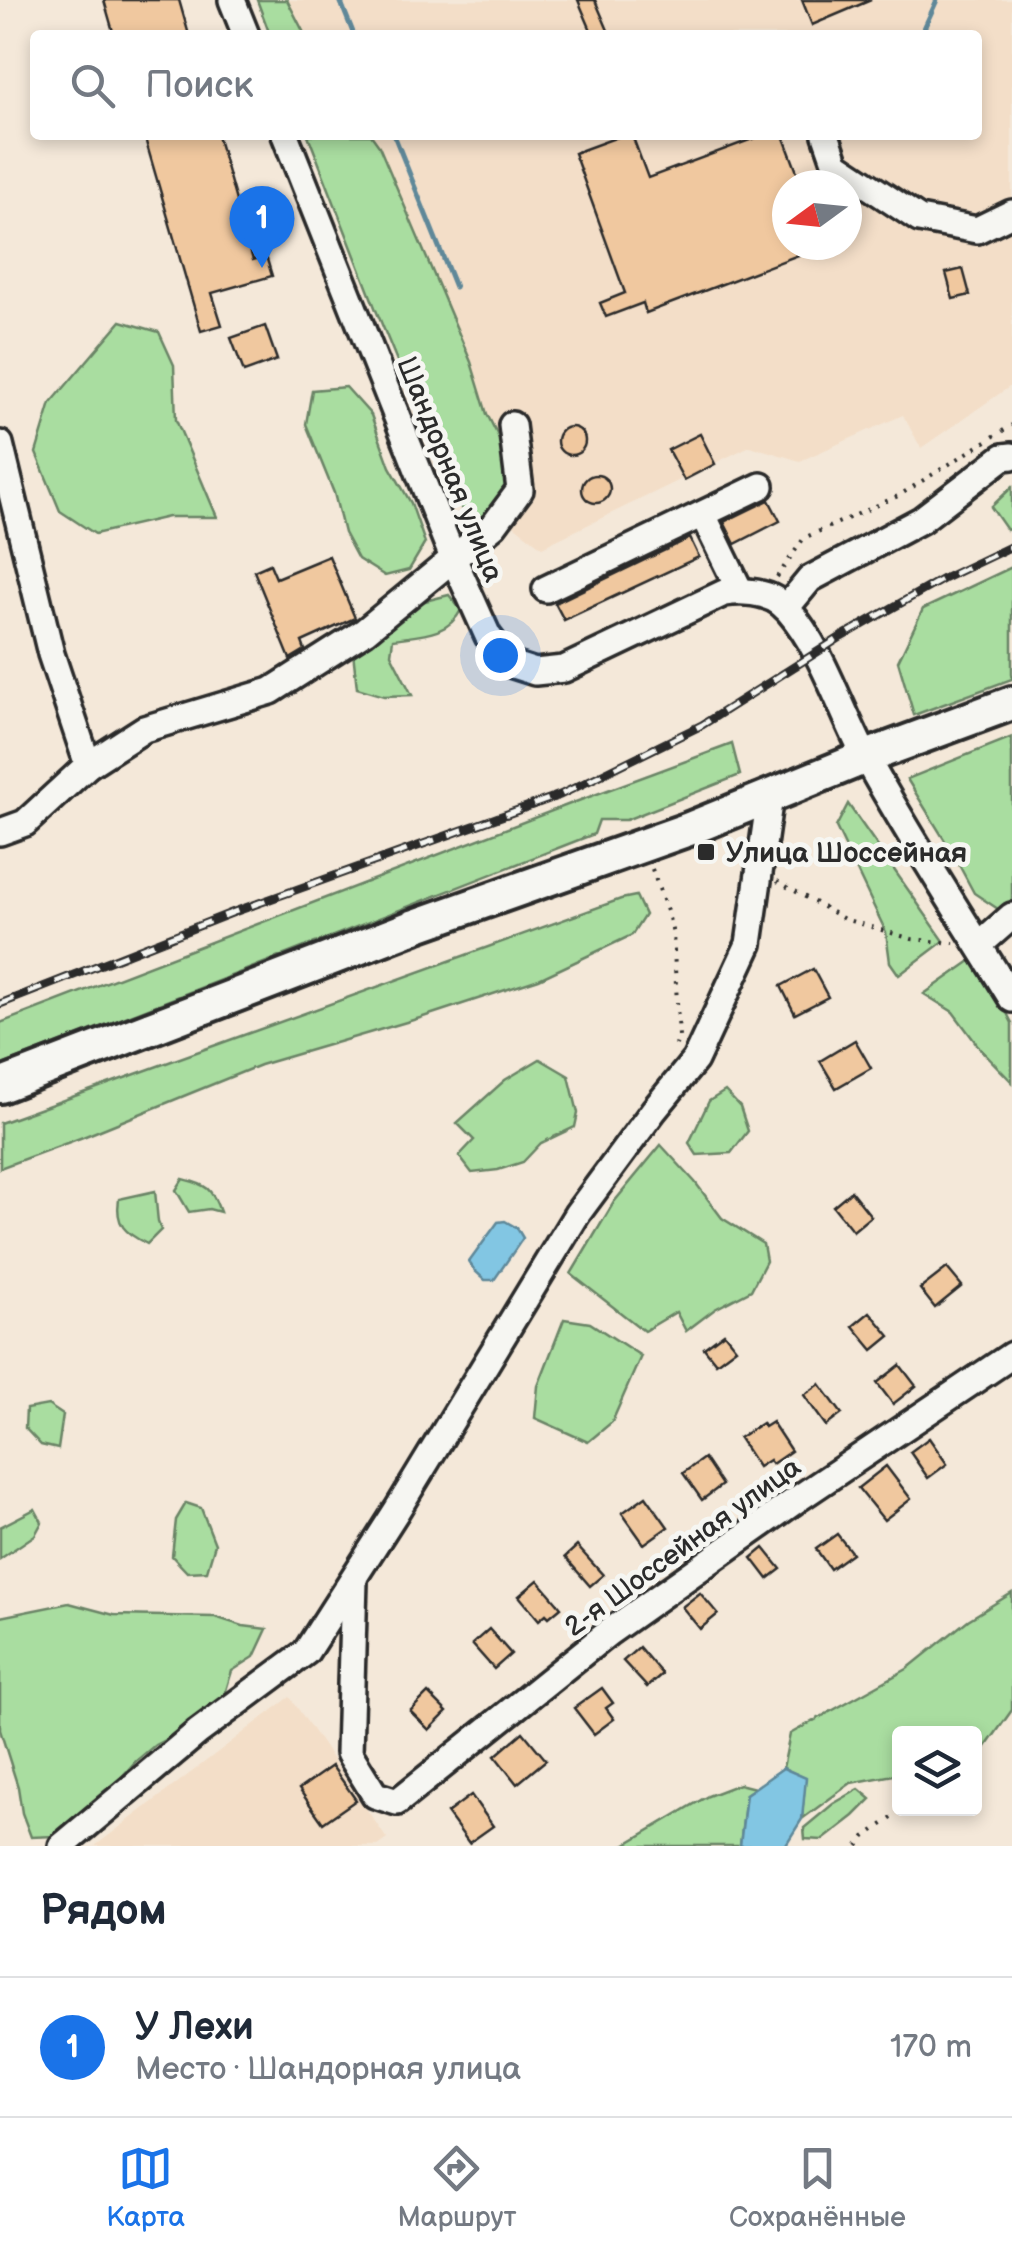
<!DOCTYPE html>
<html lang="ru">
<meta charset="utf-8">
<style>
body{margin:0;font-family:"Balsamiq Sans",sans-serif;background:#f6f6f7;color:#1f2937}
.controls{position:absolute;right:30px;bottom:30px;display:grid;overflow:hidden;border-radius:10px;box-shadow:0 5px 15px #0003}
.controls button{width:90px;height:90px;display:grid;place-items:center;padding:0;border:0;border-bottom:2px solid #e0e1e3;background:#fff;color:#1f2937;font:50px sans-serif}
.compass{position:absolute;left:772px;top:170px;width:90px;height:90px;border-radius:50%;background:#fff;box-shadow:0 5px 15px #0003;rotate:255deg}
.you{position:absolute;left:500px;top:655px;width:35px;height:35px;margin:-25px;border:8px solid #fff;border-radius:50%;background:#1a73e8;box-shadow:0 0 0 15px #1a73e833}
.badge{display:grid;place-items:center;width:65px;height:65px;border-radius:50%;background:#1a73e8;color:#fff;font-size:32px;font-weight:700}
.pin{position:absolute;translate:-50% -82px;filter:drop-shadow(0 2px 5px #0008)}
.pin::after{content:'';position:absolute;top:52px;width:35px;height:30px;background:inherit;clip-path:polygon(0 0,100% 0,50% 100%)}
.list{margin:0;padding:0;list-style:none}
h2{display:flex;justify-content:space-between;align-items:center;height:130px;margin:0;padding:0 40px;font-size:42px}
h2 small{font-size:32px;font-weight:400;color:#747a83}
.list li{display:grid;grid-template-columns:65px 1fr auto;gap:30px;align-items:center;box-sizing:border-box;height:140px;padding:0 40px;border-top:2px solid #e0e1e3}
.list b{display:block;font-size:38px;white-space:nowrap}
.list p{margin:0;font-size:32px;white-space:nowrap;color:#747a83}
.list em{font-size:32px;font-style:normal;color:#747a83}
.icon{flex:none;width:55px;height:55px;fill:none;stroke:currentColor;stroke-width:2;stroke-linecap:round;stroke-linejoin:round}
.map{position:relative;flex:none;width:1012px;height:1846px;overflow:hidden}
.search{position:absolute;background:#fff;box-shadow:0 5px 15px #0003;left:30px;right:30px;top:30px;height:110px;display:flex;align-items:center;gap:25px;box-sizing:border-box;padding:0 35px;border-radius:10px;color:#747a83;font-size:38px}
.sheet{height:270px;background:#fff}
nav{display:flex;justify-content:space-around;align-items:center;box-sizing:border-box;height:140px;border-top:2px solid #e0e1e3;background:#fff;font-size:28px;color:#747a83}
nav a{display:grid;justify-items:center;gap:5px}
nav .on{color:#1a73e8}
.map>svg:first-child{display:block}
</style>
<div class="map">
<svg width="1012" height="1846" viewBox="0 0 1012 1846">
<rect width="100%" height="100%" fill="#f4e8d9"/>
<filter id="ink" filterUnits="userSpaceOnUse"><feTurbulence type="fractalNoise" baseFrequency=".01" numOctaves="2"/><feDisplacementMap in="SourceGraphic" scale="20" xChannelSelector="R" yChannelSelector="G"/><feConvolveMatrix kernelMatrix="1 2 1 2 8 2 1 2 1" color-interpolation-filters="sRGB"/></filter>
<g filter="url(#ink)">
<g fill="#f3dec8" fill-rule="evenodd">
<path d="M280 0H1012V385L921 448 903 415 800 461 750 446 542 547 483 501 335 135H977V35H294ZM787 185H847V245H787Z"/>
<polygon points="290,1697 387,1839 377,1846 95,1846"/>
</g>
<g fill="#a9dda0" stroke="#6a8466" stroke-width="2.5">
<polygon points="257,0 287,0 305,35 270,35"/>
<polygon points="308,135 371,135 379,146 471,362 487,414 515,470 504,511 469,520 451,492 376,310"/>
<polygon points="121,321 159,332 174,365 176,420 217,517 168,517 95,534 60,511 36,453 51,403"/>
<polygon points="346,387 371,415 390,467 411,503 425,543 409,570 385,576 358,559 344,533 334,493 306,424 312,390"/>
<polygon points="1012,487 1012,528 1007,530 991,507"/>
<polygon points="1012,567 1012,679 914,715 898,661 923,609"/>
<path d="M449 595 461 610C448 636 419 635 393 639L391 654 412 695 384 696 357 688 353 652 409 605Z"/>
<polygon points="1012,737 1012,907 1004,913 974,893 952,852 907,779"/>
<polygon points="732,744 740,775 626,820 599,820 594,834 0,1066 0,1023 570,804"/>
<polygon points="848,804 944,941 899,975 890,962 886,932 836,827"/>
<polygon points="636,896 645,915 632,935 539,979 420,1018 260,1065 83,1137 0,1168 0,1123 621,899"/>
<polygon points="978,956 1012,1023 1012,1082 982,1051 953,1012 924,994"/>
<polygon points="540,1059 569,1076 578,1113 575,1127 541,1143 523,1162 498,1170 472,1173 459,1156 474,1140 457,1123 505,1080"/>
<polygon points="725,1091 740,1107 748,1131 731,1153 697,1155 689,1143 709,1101"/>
<polygon points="661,1145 695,1182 722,1218 763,1244 766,1261 751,1290 715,1309 686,1331 676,1312 644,1331 571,1274 614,1202"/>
<path d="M183 1179C207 1185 212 1188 220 1212L209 1209 189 1212 176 1190Z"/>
<path d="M155 1191 158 1222 161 1230 147 1244C125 1233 115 1225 119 1199Z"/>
<polygon points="564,1319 590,1323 641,1356 612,1422 588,1442 535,1418 538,1386"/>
<polygon points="48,1405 63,1415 58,1449 41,1445 25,1428 26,1409"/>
<polygon points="186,1503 201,1508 215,1544 207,1571 187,1572 172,1556 176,1520"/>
<polygon points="35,1509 42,1522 35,1535 0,1559 0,1527"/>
<polygon points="1012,1593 1012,1710 975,1762 974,1734 900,1734 899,1774 851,1783 802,1819 805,1778 783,1768 790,1734 907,1669 968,1620"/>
<polygon points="69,1603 114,1615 215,1617 243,1626 267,1629 254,1657 232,1671 223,1700 195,1724 155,1745 135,1762 112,1788 55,1836 31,1837 22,1813 18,1787 0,1730 0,1617"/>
<polygon points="739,1784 755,1788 746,1794 740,1846 623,1846 708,1796"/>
<polygon points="859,1789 871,1799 854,1816 823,1840 805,1839 804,1828 833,1804"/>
</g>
<g fill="#82c6e3" stroke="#5f8899" stroke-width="2.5">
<polygon points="505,1221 517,1228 523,1238 494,1280 485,1280 475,1271 469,1262 498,1222"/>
<polygon points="783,1768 806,1778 802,1819 785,1846 740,1846 746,1794"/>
</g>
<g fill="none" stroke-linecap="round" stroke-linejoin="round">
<g stroke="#5f8899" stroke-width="5">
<polyline points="340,0 354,35"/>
<polyline points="921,35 937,0"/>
<polyline points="394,135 455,287"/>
</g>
</g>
<g fill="#f0c89f" stroke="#2b2b2b" stroke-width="2.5">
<polygon points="104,0 179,0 189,35 114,35"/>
<polygon points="578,0 595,0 610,35 593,35"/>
<polygon points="802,0 871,0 812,25"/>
<polygon points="144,135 217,135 253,260 266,256 272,276 212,293 222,325 201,331"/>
<polygon points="623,135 632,135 648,178 763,135 783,135 802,185 787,185 787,245 822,246 646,313 643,303 606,317 600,303 625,293 574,153"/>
<polygon points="963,269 970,295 953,299 946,273"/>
<polygon points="265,326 277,360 244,372 231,338"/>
<circle cx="571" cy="441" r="14"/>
<polygon points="700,434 715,464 684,480 668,450"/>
<circle cx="596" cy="489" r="14"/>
<polygon points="769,500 780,521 735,544 724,522"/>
<polygon points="690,538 699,557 564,620 555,603"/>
<polygon points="329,556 355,618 302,642 305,650 290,659 254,571 270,564 276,578"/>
<polygon points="813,969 828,997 795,1014 781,986"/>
<polygon points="855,1040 871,1068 836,1088 820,1061"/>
<polygon points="851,1191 871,1216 853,1231 833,1206"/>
<polygon points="947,1268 962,1286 935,1308 920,1289"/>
<polygon points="870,1312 890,1336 873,1350 853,1326"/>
<polygon points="724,1333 736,1348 716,1363 704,1348"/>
<polygon points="900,1365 916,1386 893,1404 877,1383"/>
<polygon points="820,1384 842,1414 826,1426 804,1395"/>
<polygon points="772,1422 791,1451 772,1464 769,1460 758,1467 739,1438 762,1423 764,1427"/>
<polygon points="929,1438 947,1464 928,1478 910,1452"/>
<polygon points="704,1458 722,1485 702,1500 683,1473"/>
<polygon points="886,1466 911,1499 884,1520 858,1488"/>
<polygon points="646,1496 668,1527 644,1544 622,1513"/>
<polygon points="837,1534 852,1553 830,1569 816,1549"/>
<polygon points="577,1546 603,1575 590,1586 565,1557"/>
<polygon points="764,1548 781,1569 768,1579 752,1558"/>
<polygon points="538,1580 561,1607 549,1617 546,1614 539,1620 519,1596"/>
<polygon points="700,1593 718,1614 700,1629 682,1607"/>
<polygon points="489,1629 511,1654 494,1669 472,1644"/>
<polygon points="639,1647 662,1674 647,1687 623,1661"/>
<polygon points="602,1688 613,1703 606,1708 614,1719 594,1734 574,1708"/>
<polygon points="428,1693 447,1712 429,1730 410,1711"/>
<polygon points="523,1732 546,1760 517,1784 495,1756"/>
<polygon points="332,1766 356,1800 323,1823 299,1789"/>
<polygon points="471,1795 493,1826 469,1843 447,1813"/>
</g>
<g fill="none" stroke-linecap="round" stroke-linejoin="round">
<g stroke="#2b2b2b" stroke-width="32">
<g id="minor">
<polyline points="232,0 246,35"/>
<path d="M285 135 453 558 488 636 510 664 535 672 564 669 724 593C747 590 772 592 788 610 823 650 841 712 866 758 911 840 963 919 1012 999"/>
<polyline points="826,135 836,164 919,219 977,230 1012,213"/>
<polyline points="0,444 51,654 88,765"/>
<polyline points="703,515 740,591"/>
<polyline points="546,589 761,486"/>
<polyline points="786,608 810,579 921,520 1003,457 1012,456"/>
<polyline points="0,832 25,823 88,765 144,729 271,691 365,631 494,525 520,490 512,425"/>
<polyline points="979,945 1012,916"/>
<polyline points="354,1581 349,1753 375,1795 397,1802 608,1633 799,1498 1012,1355"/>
<polyline points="62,1846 198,1732 306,1652 397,1510 577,1214 654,1110 695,1060 749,944 770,796"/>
</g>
</g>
<g stroke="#2b2b2b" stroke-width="40">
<polyline id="major" points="0,1086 415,926 689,829 866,757 1012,703"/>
</g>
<g stroke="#2b2b2b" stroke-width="4" stroke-dasharray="2.5 8" stroke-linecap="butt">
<polyline points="777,577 804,538 898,496 1012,425"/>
<polyline points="652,869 668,914 673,934 679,1036 676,1045"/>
<polyline points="777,881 844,919 912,939 954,943"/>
<polyline points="858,1846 865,1837 906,1808"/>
</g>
<use href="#minor" stroke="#f6f6f2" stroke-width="25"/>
<use href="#major" stroke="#f6f6f2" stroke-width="32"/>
<g stroke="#2b2b2b" stroke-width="9">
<polyline id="rail" points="0,1004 234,912 560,795 702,725 841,637 943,579 1012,546"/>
</g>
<use href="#rail" stroke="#f6f6f2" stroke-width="5" stroke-dasharray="15" stroke-linecap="butt"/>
</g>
</g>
<rect fill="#2b2b2b" stroke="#f6f6f2" stroke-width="4" x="696" y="842" width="20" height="20" rx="5"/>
<g text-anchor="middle" stroke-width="10" stroke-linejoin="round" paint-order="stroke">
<g font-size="28" fill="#2b2b2b" stroke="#f6f6f2">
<text transform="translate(451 469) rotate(68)" y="10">Шандорная улица</text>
<text transform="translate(682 1546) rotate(-36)" y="10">2-я Шоссейная улица</text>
</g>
<g font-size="28" font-weight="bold" fill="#2b2b2b" stroke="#f6f6f2" text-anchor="start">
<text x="726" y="862">Улица Шоссейная</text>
</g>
</g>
</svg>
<div class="controls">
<button><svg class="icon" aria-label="layers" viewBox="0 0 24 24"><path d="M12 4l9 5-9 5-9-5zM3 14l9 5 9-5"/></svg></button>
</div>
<svg class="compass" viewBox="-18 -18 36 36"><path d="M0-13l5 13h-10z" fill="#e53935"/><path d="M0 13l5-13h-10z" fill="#747a83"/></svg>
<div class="you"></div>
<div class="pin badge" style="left:262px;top:268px">1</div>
<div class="search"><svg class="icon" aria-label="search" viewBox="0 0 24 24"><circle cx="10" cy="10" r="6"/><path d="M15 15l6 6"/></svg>Поиск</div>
</div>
<section class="sheet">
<h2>Рядом<small></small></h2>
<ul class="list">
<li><span class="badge">1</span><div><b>У Лехи</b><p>Место · Шандорная улица</p></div><em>170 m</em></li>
</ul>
</section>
<nav>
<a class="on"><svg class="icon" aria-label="map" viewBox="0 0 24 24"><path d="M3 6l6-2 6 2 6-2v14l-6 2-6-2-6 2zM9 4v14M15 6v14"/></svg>Карта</a>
<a><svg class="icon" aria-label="directions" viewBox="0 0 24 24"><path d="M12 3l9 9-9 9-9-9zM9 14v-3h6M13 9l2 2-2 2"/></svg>Маршрут</a>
<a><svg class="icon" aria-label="saved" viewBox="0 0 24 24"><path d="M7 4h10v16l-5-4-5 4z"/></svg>Сохранённые</a>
</nav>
